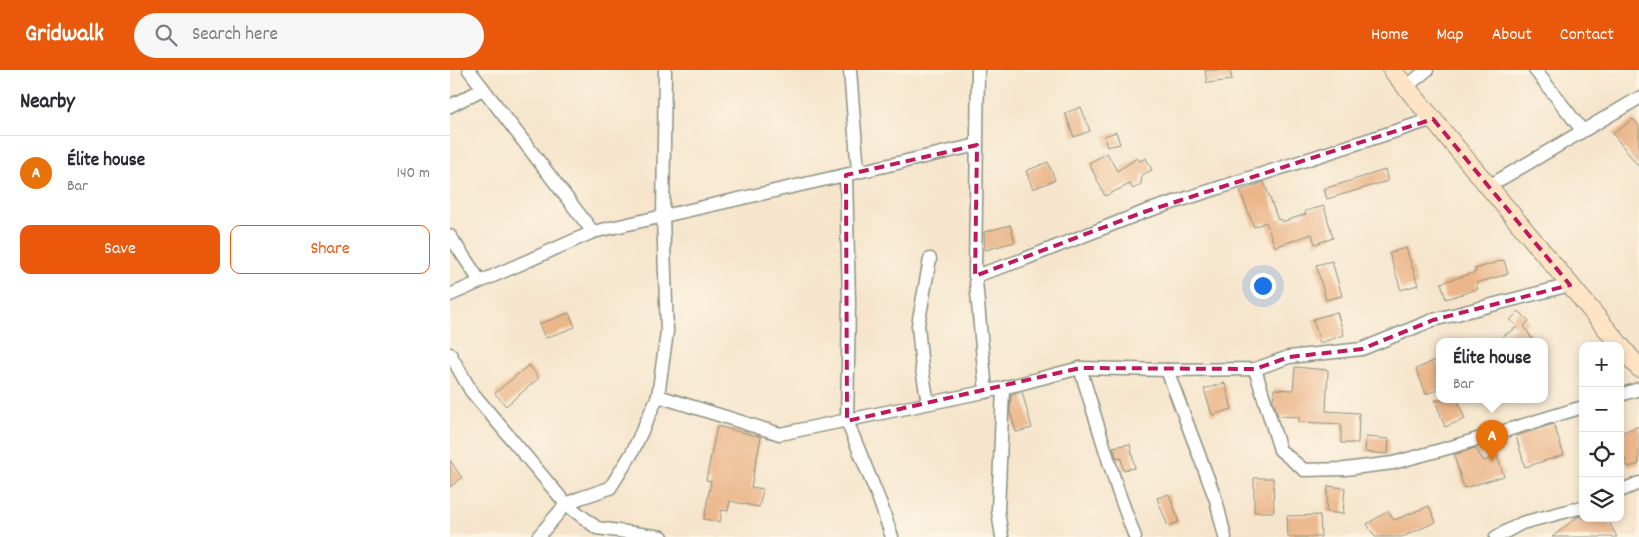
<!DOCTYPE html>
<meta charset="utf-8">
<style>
body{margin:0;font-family:Dekko,sans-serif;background:#f7f7f7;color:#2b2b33}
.controls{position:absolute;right:15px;bottom:15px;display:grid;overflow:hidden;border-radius:10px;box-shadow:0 2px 8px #0003}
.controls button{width:45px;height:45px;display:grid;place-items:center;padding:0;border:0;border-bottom:1px solid #e1e1e2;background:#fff;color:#2b2b33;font:25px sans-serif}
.you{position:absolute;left:812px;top:215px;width:18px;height:18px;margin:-12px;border:4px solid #fff;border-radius:50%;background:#1a73e8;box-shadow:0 0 0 8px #1a73e833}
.badge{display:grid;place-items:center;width:32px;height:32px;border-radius:50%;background:#ea580c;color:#fff;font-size:16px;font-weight:700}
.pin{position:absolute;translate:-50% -41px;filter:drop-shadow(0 1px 2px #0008)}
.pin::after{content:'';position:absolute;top:26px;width:18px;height:15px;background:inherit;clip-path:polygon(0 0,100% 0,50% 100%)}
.popup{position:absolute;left:986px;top:268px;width:112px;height:65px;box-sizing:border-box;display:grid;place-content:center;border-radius:10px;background:#fff;filter:drop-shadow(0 1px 4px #0005);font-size:16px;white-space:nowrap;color:#7c7c81}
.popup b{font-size:19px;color:#2b2b33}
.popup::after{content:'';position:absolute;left:50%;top:100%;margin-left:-10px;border:10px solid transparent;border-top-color:#fff}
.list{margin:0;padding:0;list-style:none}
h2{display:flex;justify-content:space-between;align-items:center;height:65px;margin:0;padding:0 20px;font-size:21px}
h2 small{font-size:16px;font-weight:400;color:#7c7c81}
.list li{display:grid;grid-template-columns:32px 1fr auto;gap:15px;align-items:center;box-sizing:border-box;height:75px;padding:0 20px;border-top:1px solid #e1e1e2}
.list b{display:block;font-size:19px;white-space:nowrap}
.list p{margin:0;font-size:16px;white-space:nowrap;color:#7c7c81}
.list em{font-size:16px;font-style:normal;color:#7c7c81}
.actions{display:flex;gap:10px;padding:15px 20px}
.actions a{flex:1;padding:11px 0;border:1px solid #ea580c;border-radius:10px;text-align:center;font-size:18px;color:#ea580c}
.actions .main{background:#ea580c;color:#fff}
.icon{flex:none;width:28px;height:28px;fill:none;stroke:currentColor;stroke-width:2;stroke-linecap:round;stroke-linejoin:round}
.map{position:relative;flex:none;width:1189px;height:467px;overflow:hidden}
header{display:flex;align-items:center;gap:30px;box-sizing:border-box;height:70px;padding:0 25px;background:#ea580c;color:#fff}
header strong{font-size:24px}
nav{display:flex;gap:28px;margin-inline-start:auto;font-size:18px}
.search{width:350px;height:45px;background:#f7f7f7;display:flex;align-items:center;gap:12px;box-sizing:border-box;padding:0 18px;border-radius:28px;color:#7c7c81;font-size:19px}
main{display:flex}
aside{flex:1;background:#fff}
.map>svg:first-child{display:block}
</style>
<header>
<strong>Gridwalk</strong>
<div class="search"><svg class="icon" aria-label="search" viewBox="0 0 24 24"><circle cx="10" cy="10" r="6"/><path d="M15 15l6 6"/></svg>Search here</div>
<nav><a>Home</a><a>Map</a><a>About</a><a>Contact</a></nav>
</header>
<main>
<aside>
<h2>Nearby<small></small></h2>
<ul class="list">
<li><span class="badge" style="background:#e8710a">A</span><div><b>Élite house</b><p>Bar</p></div><em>140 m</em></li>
</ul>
<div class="actions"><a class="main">Save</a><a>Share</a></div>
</aside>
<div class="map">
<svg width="1189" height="467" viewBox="0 0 1189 467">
<rect width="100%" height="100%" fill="#fcf5e5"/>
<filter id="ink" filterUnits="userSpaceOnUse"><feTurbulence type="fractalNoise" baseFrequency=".02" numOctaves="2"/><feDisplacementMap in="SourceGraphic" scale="10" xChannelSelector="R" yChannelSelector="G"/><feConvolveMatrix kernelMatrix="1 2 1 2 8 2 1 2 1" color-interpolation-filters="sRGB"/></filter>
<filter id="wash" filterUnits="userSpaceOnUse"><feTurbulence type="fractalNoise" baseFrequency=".0096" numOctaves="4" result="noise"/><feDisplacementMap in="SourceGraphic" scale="20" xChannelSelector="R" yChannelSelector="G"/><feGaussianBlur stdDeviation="1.12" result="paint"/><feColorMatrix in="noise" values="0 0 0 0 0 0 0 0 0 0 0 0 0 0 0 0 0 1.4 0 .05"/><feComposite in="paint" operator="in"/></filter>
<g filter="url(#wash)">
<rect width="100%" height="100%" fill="#f6e5cc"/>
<g id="blocks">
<g fill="#ebb689">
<polygon points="755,0 780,0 782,10 757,13"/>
<polygon points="631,37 640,61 624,67 615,43"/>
<polygon points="1183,49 1189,56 1189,97 1163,64"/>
<polygon points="666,62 670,74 657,77 654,66"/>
<polygon points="657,83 667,101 687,88 690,91 696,88 702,100 692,105 691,114 683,119 680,114 655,126 639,93"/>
<polygon points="598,92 605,110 583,119 576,101"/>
<polygon points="935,100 938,111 877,129 874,119"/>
<polygon points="814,112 828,150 832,149 832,152 856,144 855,141 874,136 883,168 865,174 862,164 825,177 816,152 804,157 790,121"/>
<polygon points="560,155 565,172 535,180 534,162"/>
<polygon points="956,178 968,215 951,220 939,183"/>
<polygon points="1054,190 1058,204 1026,213 1028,219 996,229 991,213 1026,202 1025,199"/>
<polygon points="882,191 892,226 876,230 866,195"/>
<polygon points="1069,241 1079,251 1074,256 1084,272 1044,272 1067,257 1060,250"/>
<polygon points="887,242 894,265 870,273 863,249"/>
<polygon points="119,243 125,257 95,268 89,254"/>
<polygon points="986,290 990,299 990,319 976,324 966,299"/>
<polygon points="79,295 89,308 56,336 45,323"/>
<polygon points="845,297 878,300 876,341 909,343 908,373 891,373 891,354 849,352 849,347 828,346 823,330 824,319 843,320"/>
<polygon points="775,313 782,339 762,345 754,319"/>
<polygon points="572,322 582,358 566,362 560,342 561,325"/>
<polygon points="985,330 1008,330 1015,349 995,357"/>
<polygon points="1104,354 1114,385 1075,397 1066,366"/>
<polygon points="267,356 311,367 301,417 313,419 309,437 280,431 278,441 272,440 270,452 254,449 261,411 256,410"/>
<polygon points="1189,356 1189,394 1178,397 1170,376 1170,363"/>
<polygon points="916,367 939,369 938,384 915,382"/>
<polygon points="680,374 685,398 673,400 671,388 667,389 663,377"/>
<polygon points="1025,378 1034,391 1047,386 1054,406 1014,418 1004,385"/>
<polygon points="0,390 12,408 0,417"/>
<polygon points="804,408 823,408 824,442 804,442"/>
<polygon points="878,416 895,418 893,444 876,442"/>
<polygon points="719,424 729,452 718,456 707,428"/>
<polygon points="979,436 986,452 952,467 925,467 917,454 938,441 944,450"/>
<polygon points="870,445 871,467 838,467 837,446"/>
<polygon points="1133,445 1133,448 1157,448 1167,467 1102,467 1127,447"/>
</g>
</g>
</g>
<g filter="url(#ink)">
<use href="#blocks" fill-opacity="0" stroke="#8a9180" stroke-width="1"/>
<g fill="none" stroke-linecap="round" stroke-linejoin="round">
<g stroke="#8a9180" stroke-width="15">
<g id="minor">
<polyline points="19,0 143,162"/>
<polyline points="400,0 408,102"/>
<polyline points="528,0 525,200 536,322"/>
<polyline points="1085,0 1132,60"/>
<polyline points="956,17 977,0"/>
<polyline points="0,36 33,19"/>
<polyline points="396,105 399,233 397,351 430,432 442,467"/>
<polyline points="1039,116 1189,28"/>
<polyline points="0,166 30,211"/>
<polyline points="525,206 572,190 694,142 983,49"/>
<polyline points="0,225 143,162 527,75"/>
<polyline points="0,284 21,321 116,434 147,458 212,467"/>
<polyline points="630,298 668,421 685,467"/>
<polyline points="805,299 830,380 854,400 895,399 943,393 998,378 1133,337"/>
<polyline points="717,300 766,430 775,467"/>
<polyline points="1170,325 1189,319"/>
<polyline points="208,326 330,364 553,318 630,298 717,300 805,299 839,287 912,279 983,250 1120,215"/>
<polyline points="478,333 472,299 468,255 480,189"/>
<polyline points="1170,421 1189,413"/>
<polyline points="88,467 116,434 130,428 160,418 182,383 208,326 217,262 213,146 215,0"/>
<polyline points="552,467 548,441 553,318"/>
<polyline points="1046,467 1072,453 1133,437"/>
</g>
</g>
<g stroke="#8a9180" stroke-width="20">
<polyline id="secondary" points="942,0 1189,298"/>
</g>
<use href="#minor" stroke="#fff" stroke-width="12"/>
<use href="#secondary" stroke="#fee4c5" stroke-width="18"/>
</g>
</g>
<path fill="none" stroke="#c2185b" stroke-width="4" stroke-dasharray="10 6" stroke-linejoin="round" d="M983 49 1120 215 983 250 912 279 839 287 805 299 630 298 397 351 396 105 527 75 525 206 694 142Z"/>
</svg>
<div class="controls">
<button>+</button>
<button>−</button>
<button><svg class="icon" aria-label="locate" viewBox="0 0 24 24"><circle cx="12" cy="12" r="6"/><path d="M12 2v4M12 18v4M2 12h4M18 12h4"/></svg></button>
<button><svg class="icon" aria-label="layers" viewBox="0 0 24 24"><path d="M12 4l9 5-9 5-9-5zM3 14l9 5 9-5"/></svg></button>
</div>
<div class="you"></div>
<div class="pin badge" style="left:1042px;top:391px;background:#e8710a">A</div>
<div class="popup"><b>Élite house</b>Bar</div>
</div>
</main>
